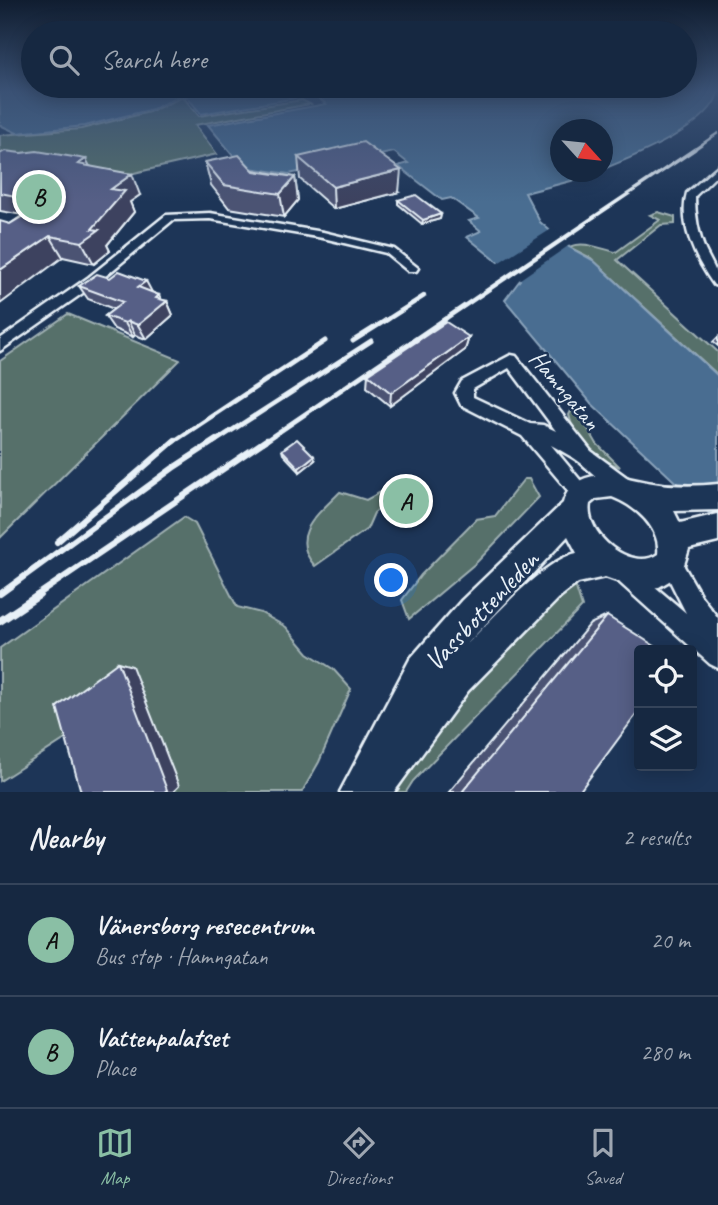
<!DOCTYPE html>
<meta charset="utf-8">
<style>
body{margin:0;font-family:Caveat,sans-serif;background:#1f3048;color:#f1f3f6}
.controls{position:absolute;right:21px;bottom:21px;display:grid;overflow:hidden;border-radius:7px;box-shadow:0 4px 18px #0003}
.controls button{width:63px;height:63px;display:grid;place-items:center;padding:0;border:0;border-bottom:2px solid #35445a;background:#162841;color:#f1f3f6;font:35px sans-serif}
.compass{position:absolute;left:550px;top:119px;width:63px;height:63px;border-radius:50%;background:#162841;box-shadow:0 4px 18px #0003;rotate:117deg}
.you{position:absolute;left:392px;top:581px;width:24px;height:24px;margin:-18px;border:5px solid #fff;border-radius:50%;background:#1a73e8;box-shadow:0 0 0 10px #1a73e833}
.badge{display:grid;place-items:center;width:46px;height:46px;border-radius:50%;background:#8abfa5;color:#111;font-size:23px;font-weight:700}
.pin{position:absolute;translate:-50% -50%;border:4px solid #fff;box-shadow:0 2px 7px #0006}
.list{margin:0;padding:0;list-style:none}
h2{display:flex;justify-content:space-between;align-items:center;height:91px;margin:0;padding:0 28px;font-size:30px}
h2 small{font-size:23px;font-weight:400;color:#9ea6b1}
.list li{display:grid;grid-template-columns:46px 1fr auto;gap:21px;align-items:center;box-sizing:border-box;height:112px;padding:0 28px;border-top:2px solid #35445a}
.list b{display:block;font-size:26px;white-space:nowrap}
.list p{margin:0;font-size:23px;white-space:nowrap;color:#9ea6b1}
.list em{font-size:23px;font-style:normal;color:#9ea6b1}
.icon{flex:none;width:38px;height:38px;fill:none;stroke:currentColor;stroke-width:2;stroke-linecap:round;stroke-linejoin:round}
.map{position:relative;flex:none;width:718px;height:792px;overflow:hidden}
.search{position:absolute;background:#162841;box-shadow:0 4px 18px #0003;left:21px;right:21px;top:21px;height:77px;display:flex;align-items:center;gap:18px;box-sizing:border-box;padding:0 24px;border-radius:38px;color:#9ea6b1;font-size:26px}
.sheet{height:315px;background:#162841}
nav{display:flex;justify-content:space-around;align-items:center;box-sizing:border-box;height:98px;border-top:2px solid #35445a;background:#162841;font-size:19px;color:#9ea6b1}
nav a{display:grid;justify-items:center;gap:4px}
nav .on{color:#8abfa5}
.map>svg:first-child{display:block}
</style>
<div class="map">
<svg width="718" height="792" viewBox="0 0 718 792">
<rect width="100%" height="100%" fill="#1d3557"/>
<filter id="ink" filterUnits="userSpaceOnUse"><feTurbulence type="fractalNoise" baseFrequency=".0143" numOctaves="2"/><feDisplacementMap in="SourceGraphic" scale="14" xChannelSelector="R" yChannelSelector="G"/><feConvolveMatrix kernelMatrix="1 2 1 2 8 2 1 2 1" color-interpolation-filters="sRGB"/></filter>
<g filter="url(#ink)">
<g fill="#566f6b" stroke="#9fb0b2" stroke-width="2">
<polygon points="183,97 199,116 302,100 310,104 195,125 217,154 134,173 95,177 0,174 0,135 81,129 149,112"/>
<path d="M658 212 675 217V224L661 225 617 260 718 352V375L591 258 569 247C583 240 601 249 616 252L660 220 650 215Z"/>
<polygon points="68,314 180,360 0,538 0,361"/>
<path d="M574 405 597 444 620 467C600 461 573 437 569 415Z"/>
<path d="M409 477 413 483 374 513 367 529 315 566C288 536 318 514 340 492L366 500Z"/>
<polygon points="524,479 529,479 539,497 477,562 409,619 402,600 421,575 476,519 495,516"/>
<polygon points="184,517 195,524 237,607 261,613 286,627 308,653 333,669 351,689 319,762 302,792 173,792 81,729 0,781 0,648"/>
<polygon points="570,582 576,588 582,607 413,781 406,792 397,792 430,738 515,636"/>
</g>
<path fill="#496d91" stroke="#89a2ba" stroke-width="2" d="M0 91H718C715 124 631 158 603 169L602 130H560V172H596L571 181 525 193 540 222 569 247 594 261 718 376V522L591 403 505 300 520 280 467 237 481 231 469 221 479 218 451 198 442 200 398 166 408 163 394 152 289 174 243 167 208 125 326 104 314 95 201 114 188 98 181 95 153 109 85 126 17 133 0 125Z"/>
<polygon fill="#1d3557" points="553,228 571,244 513,284 516,281 495,265"/>
<g fill="none" stroke-linecap="round" stroke-linejoin="round">
<g stroke="#e8f1f8" stroke-width="5">
<g id="street">
<path d="M718 166V174L695 196C695 214 698 233 705 250 711 263 718 271 718 286L714 285C696 260 678 224 687 193Z"/>
<polygon points="210,213 323,232 394,249 418,268 416,271 408,271 386,253 323,238 210,219 173,220 97,283 0,351 0,339 89,277 166,215"/>
<path d="M511 355 516 356 591 451 629 479 631 485 629 491 622 493C605 487 594 474 581 463 572 456 561 451 551 445L591 493 589 499 582 502 575 499 522 436 461 405 455 393 462 381ZM509 368 556 431 543 425 530 424 473 397V389Z"/>
<polygon points="670,551 677,554 701,596 718,618 718,668 710,664 620,583 616,576 620,569 627,565 634,569 686,613 660,561 663,554"/>
</g>
</g>
<g stroke="#e8f1f8" stroke-width="5">
<path id="secondary" d="M612 473C647 485 681 488 718 484V510L674 511 680 523 718 514V542L689 549 681 574 659 587 639 589 605 577 578 583 561 596 468 691 394 792H340L410 659 462 600 563 503C570 478 590 476 612 473ZM612 497C635 506 661 527 658 554 632 573 584 534 590 504L596 499ZM568 536 577 553C543 560 492 620 466 645Z"/>
</g>
<use href="#street" fill="#1d3557" fill-rule="evenodd"/>
<use href="#secondary" fill="#1d3557" fill-rule="evenodd"/>
<polyline stroke="#e8f1f8" stroke-width="2.5" points="692,151 718,133"/>
<polyline stroke="#e8f1f8" stroke-width="3.5" points="582,225 695,149"/>
<g stroke="#e8f1f8" stroke-width="4.5">
<polyline points="385,321 424,296"/>
<polyline points="442,321 585,224"/>
</g>
<g stroke="#e8f1f8" stroke-width="5">
<polyline points="353,341 388,319"/>
<polyline points="173,442 325,341"/>
<polyline points="214,442 371,341"/>
<polyline points="264,442 445,319"/>
</g>
<g stroke="#e8f1f8" stroke-width="6">
<polyline points="57,542 175,440"/>
<polyline points="0,594 173,468 216,440"/>
<polyline points="36,596 266,440"/>
</g>
<polyline stroke="#e8f1f8" stroke-width="8" points="0,621 39,595"/>
</g>
<g fill="#4b5273" stroke="#e8f1f8" stroke-width="2">
<polygon points="0,154 90,166 140,195 130,202 134,212 107,245 110,251 94,264 63,257 10,224 23,215 0,211"/>
<polygon points="298,157 399,192 334,209 300,179"/>
<polygon points="205,162 295,177 298,200 284,217 229,208 211,185"/>
<polygon points="398,200 441,214 440,219 422,224 398,204"/>
<polygon points="79,286 151,292 162,300 167,301 173,315 146,339 135,335 133,337 114,329 105,316 114,309 88,299"/>
<polygon points="469,337 465,350 390,406 367,387 368,374"/>
<polygon points="718,337 718,346 713,342"/>
<polygon points="282,450 315,460 300,472 283,454"/>
<polygon points="607,616 579,792 449,792 590,624"/>
</g>
<g fill="#3d425e" stroke="#e8f1f8" stroke-width="2">
<polygon points="86,159 96,178 78,164"/>
<polygon points="401,170 399,192 334,209 333,187"/>
<polygon points="132,174 140,195 130,202 134,212 107,245 110,251 94,264 82,242 111,189"/>
<polygon points="295,177 298,200 284,217 280,194"/>
<polygon points="441,214 440,219 422,224 423,220"/>
<polygon points="50,236 63,257 0,304 0,270"/>
<polygon points="146,281 153,294 138,287"/>
<polygon points="159,295 164,304 167,301 173,315 146,339 138,325 156,298"/>
<polygon points="128,321 135,335 133,337 125,323"/>
<polygon points="469,337 465,350 390,406 391,393"/>
<polygon points="314,456 315,460 300,472 299,468"/>
<polygon points="118,662 132,666 179,786 173,792 164,792"/>
</g>
<g fill="#575f86" stroke="#e8f1f8" stroke-width="2">
<polygon points="363,142 401,170 333,187 298,157"/>
<polygon points="5,151 21,153 37,151 86,159 78,164 132,174 111,189 125,191 92,229 99,230 82,242 50,236 0,270 0,221 10,224 46,202 0,193 0,154"/>
<polygon points="239,155 254,171 295,177 280,194 224,185 205,162"/>
<polygon points="416,195 441,214 423,220 398,200"/>
<polygon points="119,271 146,281 138,287 159,295 156,298 167,301 138,325 128,321 125,323 105,316 123,302 79,286 97,274 110,278"/>
<polygon points="446,322 469,337 391,393 368,374"/>
<polygon points="297,439 314,456 299,468 282,450"/>
<polygon points="607,616 661,650 639,650 639,711 579,792 462,792"/>
<polygon points="118,662 167,790 164,792 81,792 57,707"/>
</g>
</g>
<linearGradient id="sky" x2="0" y2="1"><stop stop-color="#101d30"/><stop offset="0.45" stop-color="#3a5174"/><stop offset="1" stop-color="#3a5174" stop-opacity="0"/></linearGradient>
<rect width="718" height="202" fill="url(#sky)"/>
<g text-anchor="middle" stroke-width="5" stroke-linejoin="round" paint-order="stroke">
<g font-size="24" fill="#e8f1f8" stroke="#1d3557">
<text transform="translate(565 390) rotate(50)" y="8">Hamngatan</text>
</g>
<g font-size="28" fill="#e8f1f8" stroke="#1d3557">
<text transform="translate(481 610) rotate(-47)" y="10">Vassbottenleden</text>
</g>
</g>
</svg>
<div class="controls">
<button><svg class="icon" aria-label="locate" viewBox="0 0 24 24"><circle cx="12" cy="12" r="6"/><path d="M12 2v4M12 18v4M2 12h4M18 12h4"/></svg></button>
<button><svg class="icon" aria-label="layers" viewBox="0 0 24 24"><path d="M12 4l9 5-9 5-9-5zM3 14l9 5 9-5"/></svg></button>
</div>
<svg class="compass" viewBox="-18 -18 36 36"><path d="M0-13l5 13h-10z" fill="#e53935"/><path d="M0 13l5-13h-10z" fill="#9ea6b1"/></svg>
<div class="you"></div>
<div class="pin badge" style="left:406px;top:501px">A</div>
<div class="pin badge" style="left:39px;top:197px">B</div>
<div class="search"><svg class="icon" aria-label="search" viewBox="0 0 24 24"><circle cx="10" cy="10" r="6"/><path d="M15 15l6 6"/></svg>Search here</div>
</div>
<section class="sheet">
<h2>Nearby<small>2 results</small></h2>
<ul class="list">
<li><span class="badge">A</span><div><b>Vänersborg resecentrum</b><p>Bus stop · Hamngatan</p></div><em>20 m</em></li>
<li><span class="badge">B</span><div><b>Vattenpalatset</b><p>Place</p></div><em>280 m</em></li>
</ul>
</section>
<nav>
<a class="on"><svg class="icon" aria-label="map" viewBox="0 0 24 24"><path d="M3 6l6-2 6 2 6-2v14l-6 2-6-2-6 2zM9 4v14M15 6v14"/></svg>Map</a>
<a><svg class="icon" aria-label="directions" viewBox="0 0 24 24"><path d="M12 3l9 9-9 9-9-9zM9 14v-3h6M13 9l2 2-2 2"/></svg>Directions</a>
<a><svg class="icon" aria-label="saved" viewBox="0 0 24 24"><path d="M7 4h10v16l-5-4-5 4z"/></svg>Saved</a>
</nav>
